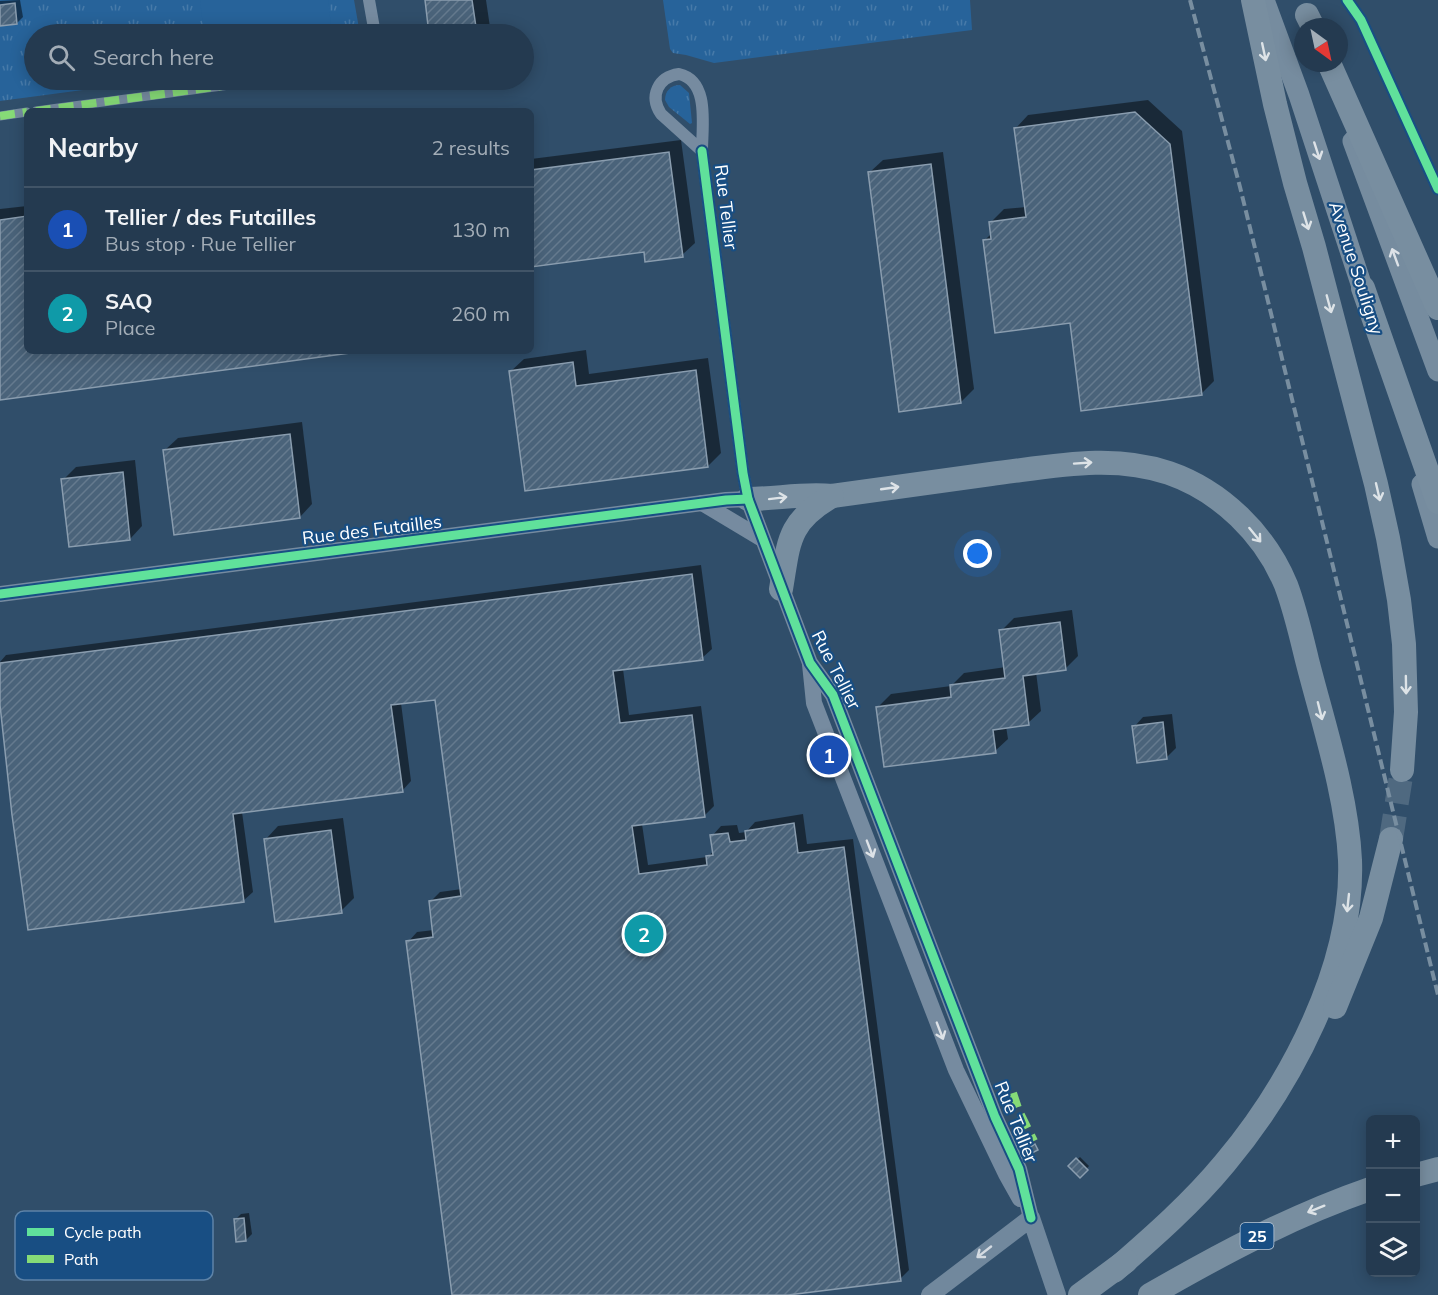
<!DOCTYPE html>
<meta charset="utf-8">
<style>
body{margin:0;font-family:Mulish,sans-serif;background:#2c4157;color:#f1f3f6}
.controls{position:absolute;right:18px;bottom:18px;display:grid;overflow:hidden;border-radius:9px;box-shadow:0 3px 15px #0003}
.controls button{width:54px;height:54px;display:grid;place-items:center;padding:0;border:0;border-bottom:2px solid #415467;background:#243a50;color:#f1f3f6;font:30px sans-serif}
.compass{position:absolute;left:1294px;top:18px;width:54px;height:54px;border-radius:50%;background:#243a50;box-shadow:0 3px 15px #0003;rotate:147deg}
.you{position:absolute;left:978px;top:554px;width:21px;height:21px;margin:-15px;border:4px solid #fff;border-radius:50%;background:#1a73e8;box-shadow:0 0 0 9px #1a73e833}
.badge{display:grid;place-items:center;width:39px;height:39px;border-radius:50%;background:#b7c1cb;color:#fff;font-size:20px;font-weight:700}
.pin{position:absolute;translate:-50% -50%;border:3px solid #fff;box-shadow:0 2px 6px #0006}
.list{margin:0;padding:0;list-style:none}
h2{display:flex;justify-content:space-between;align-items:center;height:78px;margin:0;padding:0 24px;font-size:26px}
h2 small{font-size:20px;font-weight:400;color:#a3adb7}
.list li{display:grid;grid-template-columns:39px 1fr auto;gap:18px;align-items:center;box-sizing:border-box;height:84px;padding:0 24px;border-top:2px solid #415467}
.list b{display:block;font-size:22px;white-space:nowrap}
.list p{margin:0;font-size:20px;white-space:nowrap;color:#a3adb7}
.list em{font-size:20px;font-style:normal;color:#a3adb7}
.icon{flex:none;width:33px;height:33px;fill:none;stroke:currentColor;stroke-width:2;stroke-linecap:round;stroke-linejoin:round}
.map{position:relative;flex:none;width:1438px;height:1295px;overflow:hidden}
.search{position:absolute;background:#243a50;box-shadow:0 3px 15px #0003;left:24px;top:24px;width:510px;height:66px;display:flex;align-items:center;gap:15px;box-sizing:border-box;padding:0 21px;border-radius:33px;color:#a3adb7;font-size:22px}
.panel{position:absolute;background:#243a50;box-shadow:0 3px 15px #0003;left:24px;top:108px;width:510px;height:246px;border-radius:9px}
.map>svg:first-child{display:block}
</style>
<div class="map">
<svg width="1438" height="1295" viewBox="0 0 1438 1295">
<defs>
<pattern id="grass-tufts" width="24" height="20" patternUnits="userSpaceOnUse" patternTransform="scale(1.5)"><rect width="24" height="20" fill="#27639a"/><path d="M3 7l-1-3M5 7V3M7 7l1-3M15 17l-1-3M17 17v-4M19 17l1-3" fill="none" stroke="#477aa9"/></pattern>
<pattern id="building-hatch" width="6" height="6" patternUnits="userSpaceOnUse" patternTransform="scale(1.5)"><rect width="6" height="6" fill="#4a637a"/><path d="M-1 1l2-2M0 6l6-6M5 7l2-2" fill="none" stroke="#657a8e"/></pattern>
</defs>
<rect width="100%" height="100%" fill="#304e6a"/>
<g fill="url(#grass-tufts)">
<polygon points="0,0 354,0 360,34 34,34 34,80 158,80 0,101"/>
<polygon points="663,0 970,0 972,30 714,63 686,55 673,53 670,49"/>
<path d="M680 85 689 93 692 123 690 124 669 107 665 100C665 91 671 85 680 85Z"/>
</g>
<polygon fill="#27639a" points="200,0 328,0 332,34 204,34"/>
<g fill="#0007">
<polygon points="20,0 23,17 17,23 0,25 0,1"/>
<polygon points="426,0 486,0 491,34 431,34"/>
<polygon points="1148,100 1182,131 1214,381 1202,393 1071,321 984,241 992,233 991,222 1004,209 1026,207 1016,128 1028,115"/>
<polygon points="681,140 695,243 682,255 646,251 531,266 531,159"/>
<polygon points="943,152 974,389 961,402 870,172 883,160"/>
<polygon points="27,206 27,351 354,351 0,399 0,209"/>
<polygon points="586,350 589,374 708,358 721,453 708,466 511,371 524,359"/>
<polygon points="302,422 312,504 300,517 165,450 178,438"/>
<polygon points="135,460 142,526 130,539 63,480 76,467"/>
<polygon points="701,565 712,649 702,658 623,669 629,715 701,706 714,806 705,815 642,824 648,865 707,857 714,851 712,836 721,826 737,825 739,833 746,832 755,822 803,814 807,844 853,839 909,1270 900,1279 776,1295 453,1295 408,942 417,932 434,930 430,902 440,892 462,889 437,699 401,703 411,781 402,791 242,812 253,892 243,901 0,691 0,662 6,655"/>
<polygon points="1072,610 1078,656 1065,669 1036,672 1041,711 1028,723 1006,726 1008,739 995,751 878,707 891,694 951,686 964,673 1006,667 1001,631 1014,618"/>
<polygon points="1172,714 1176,748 1167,757 1134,727 1143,717"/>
<polygon points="343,818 354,898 341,911 266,839 278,826"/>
<polygon points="1080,1157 1089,1166 1080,1176 1070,1166"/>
<polygon points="249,1213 252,1234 246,1240 235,1220 241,1214"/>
</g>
<g fill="url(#building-hatch)" stroke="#8a9daf" stroke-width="1.5">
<polygon points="425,0 472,0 477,34 429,34"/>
<polygon points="15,3 17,24 0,26 0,5"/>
<polygon points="1135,112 1170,144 1202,395 1081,411 1070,323 995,333 983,240 991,239 989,222 1026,217 1014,128"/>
<polygon points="669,152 683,257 645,262 644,252 531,267 531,170"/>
<polygon points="931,164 961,403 899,412 868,172"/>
<polygon points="27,216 27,351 365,351 0,400 0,220"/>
<polygon points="573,362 576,386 696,370 708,467 525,491 509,371"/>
<polygon points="290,434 300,518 174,535 163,450"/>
<polygon points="123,472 130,540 69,547 61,479"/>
<polygon points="692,574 703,660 613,671 620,723 692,715 705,817 632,826 639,874 707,865 706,856 713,855 710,835 728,833 730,842 746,840 745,831 794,823 798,853 844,847 901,1281 788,1295 452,1295 406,941 433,937 429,901 461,896 435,700 391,705 403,792 233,814 244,902 28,930 12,815 0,705 0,663"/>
<polygon points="1060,622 1066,670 1023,676 1029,725 993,730 996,753 884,767 876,707 951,697 950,685 1005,678 999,630"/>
<polygon points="1163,722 1167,759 1137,763 1132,726"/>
<polygon points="331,830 342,913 275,922 264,839"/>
<polygon points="1035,1144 1038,1150 1032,1153 1029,1148"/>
<polygon points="1076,1158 1088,1170 1080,1178 1068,1166"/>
<polygon points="244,1218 246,1241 236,1242 234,1219"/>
</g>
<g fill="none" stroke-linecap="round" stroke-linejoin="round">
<polyline stroke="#4f6980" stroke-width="24" stroke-dasharray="24 12" stroke-linecap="butt" points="1391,839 1402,770"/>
<g stroke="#768ba0" stroke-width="9">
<polyline points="36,111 267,80"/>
<polyline points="0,116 27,112"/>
</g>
<g stroke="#768ba0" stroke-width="12">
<polyline points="369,0 375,34"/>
<path d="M679 74C710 81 702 126 702 151L661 114C649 96 658 77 679 74Z"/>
<polyline points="702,151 743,473 748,499"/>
</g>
<g stroke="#768ba0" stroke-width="16">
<polyline points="702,503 762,539"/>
<polyline points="0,594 726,500 748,499 810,663 833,695 995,1117 1019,1169 1031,1218"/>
<polyline points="810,664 814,703 956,1070 1006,1174 1020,1199"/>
</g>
<polyline stroke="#71889d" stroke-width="18" points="930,1295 1031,1218 1057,1295"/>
<g stroke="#768c9f" stroke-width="21">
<polyline points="1264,0 1299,95 1368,305"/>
<polyline points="1353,141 1438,371"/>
<polyline points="1422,484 1438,538"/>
</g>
<g stroke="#788ea0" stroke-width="24">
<polyline points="1253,0 1275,104 1295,183 1314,247 1376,484 1388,538 1399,600 1404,644 1406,712 1402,770"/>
<polyline points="1307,15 1313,27"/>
<polyline points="1329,63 1438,308"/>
<polyline points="1363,288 1438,502"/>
<path d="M748 499C776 499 803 493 832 496 885 489 938 481 991 474 1050 467 1111 453 1169 473 1221 491 1265 534 1286 585 1295 609 1301 635 1307 660 1323 723 1347 795 1350 860 1354 966 1291 1084 1225 1163 1192 1203 1153 1237 1114 1271"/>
<path d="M781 589C789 542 787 522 832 496"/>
<polyline points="1335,1007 1371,918 1391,839"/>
<polyline points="1416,1175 1438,1169"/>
<polyline points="1080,1295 1126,1261"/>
<path d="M1150 1295C1221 1254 1292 1216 1370 1189"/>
</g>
<polyline stroke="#788ea0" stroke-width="4" stroke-dasharray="10 4.5" stroke-linecap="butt" points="1190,0 1240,187 1438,995"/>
<g stroke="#86db77" stroke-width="8" stroke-dasharray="15 8" stroke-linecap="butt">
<polyline points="36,111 267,80"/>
<polyline points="0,116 27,112"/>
<polyline points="1013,1093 1019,1111 1034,1141"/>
</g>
<g stroke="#184e83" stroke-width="13">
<g id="cycleway">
<polyline points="1347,0 1361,20 1438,189"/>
<polyline points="702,151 743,473 748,499 810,663 833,695 995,1117 1019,1169 1031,1218"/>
<polyline points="0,594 726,500 748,499"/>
</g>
</g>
<use href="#cycleway" stroke="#60e19b" stroke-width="9"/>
</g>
<defs><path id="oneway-shaft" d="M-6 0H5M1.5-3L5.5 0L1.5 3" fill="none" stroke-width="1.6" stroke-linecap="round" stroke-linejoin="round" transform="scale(1.5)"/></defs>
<g stroke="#dde3e7">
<use href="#oneway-shaft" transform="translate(1264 52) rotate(78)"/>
<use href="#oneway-shaft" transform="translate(1306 221) rotate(73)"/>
<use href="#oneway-shaft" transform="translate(1329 304) rotate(75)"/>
<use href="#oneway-shaft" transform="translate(1083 463) rotate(-4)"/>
<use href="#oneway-shaft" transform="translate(890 488) rotate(-8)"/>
<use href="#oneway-shaft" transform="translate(1378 492) rotate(77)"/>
<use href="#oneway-shaft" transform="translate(778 498) rotate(-7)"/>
<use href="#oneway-shaft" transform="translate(1255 535) rotate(51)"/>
<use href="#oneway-shaft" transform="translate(1406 685) rotate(89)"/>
<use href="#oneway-shaft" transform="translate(1320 711) rotate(76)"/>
<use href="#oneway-shaft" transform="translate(1348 903) rotate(96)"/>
<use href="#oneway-shaft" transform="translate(1316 1209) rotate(158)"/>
</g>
<g stroke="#dde2e7">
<use href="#oneway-shaft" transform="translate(1317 151) rotate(72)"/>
<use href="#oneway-shaft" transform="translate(1395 257) rotate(-110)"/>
<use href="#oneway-shaft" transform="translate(870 849) rotate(69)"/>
<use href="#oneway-shaft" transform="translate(940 1031) rotate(69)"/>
</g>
<use stroke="#d4dbe2" href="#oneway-shaft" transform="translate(984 1252) rotate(142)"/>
<g text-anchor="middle" stroke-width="4.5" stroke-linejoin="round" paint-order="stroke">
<rect fill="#184e83" stroke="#bacada" stroke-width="1.5" x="1240.5" y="1223" width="33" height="26" rx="4.5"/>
<g font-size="16" font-weight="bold" fill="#fff">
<text x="1257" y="1242">25</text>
</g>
<g font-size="18" fill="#fff" stroke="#184e83">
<text transform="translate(726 207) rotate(83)" y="6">Rue Tellier</text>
<text transform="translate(1356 268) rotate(72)" y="6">Avenue Souligny</text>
<text transform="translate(372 530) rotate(-7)" y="6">Rue des Futailles</text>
<text transform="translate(836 670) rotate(63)" y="6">Rue Tellier</text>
<text transform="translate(1016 1122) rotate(68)" y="6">Rue Tellier</text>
</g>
</g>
<rect x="15" y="1211" width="198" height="69" rx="9" fill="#184e83" stroke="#5d83a8" stroke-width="1.5"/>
<rect x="27" y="1228" width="27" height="8" fill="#60e19b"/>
<rect x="27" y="1255" width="27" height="8" fill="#86db77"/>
<g font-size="16" fill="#fff">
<text x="64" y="1238">Cycle path</text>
<text x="64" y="1265">Path</text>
</g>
</svg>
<div class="controls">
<button>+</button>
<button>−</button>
<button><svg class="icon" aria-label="layers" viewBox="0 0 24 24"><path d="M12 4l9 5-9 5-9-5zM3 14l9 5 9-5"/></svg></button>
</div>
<svg class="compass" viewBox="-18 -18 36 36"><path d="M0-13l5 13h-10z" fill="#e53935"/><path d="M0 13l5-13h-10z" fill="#a3adb7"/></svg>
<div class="you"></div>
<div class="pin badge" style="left:829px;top:755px;background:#1a4fb4">1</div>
<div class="pin badge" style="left:644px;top:934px;background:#0f9aa8">2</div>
<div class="search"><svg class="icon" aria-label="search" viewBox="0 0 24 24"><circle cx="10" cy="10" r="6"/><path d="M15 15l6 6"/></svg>Search here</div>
<section class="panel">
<h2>Nearby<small>2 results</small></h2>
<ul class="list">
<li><span class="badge" style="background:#1a4fb4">1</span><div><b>Tellier / des Futailles</b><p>Bus stop · Rue Tellier</p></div><em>130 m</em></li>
<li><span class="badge" style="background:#0f9aa8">2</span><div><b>SAQ</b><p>Place</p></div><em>260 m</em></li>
</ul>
</section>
</div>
